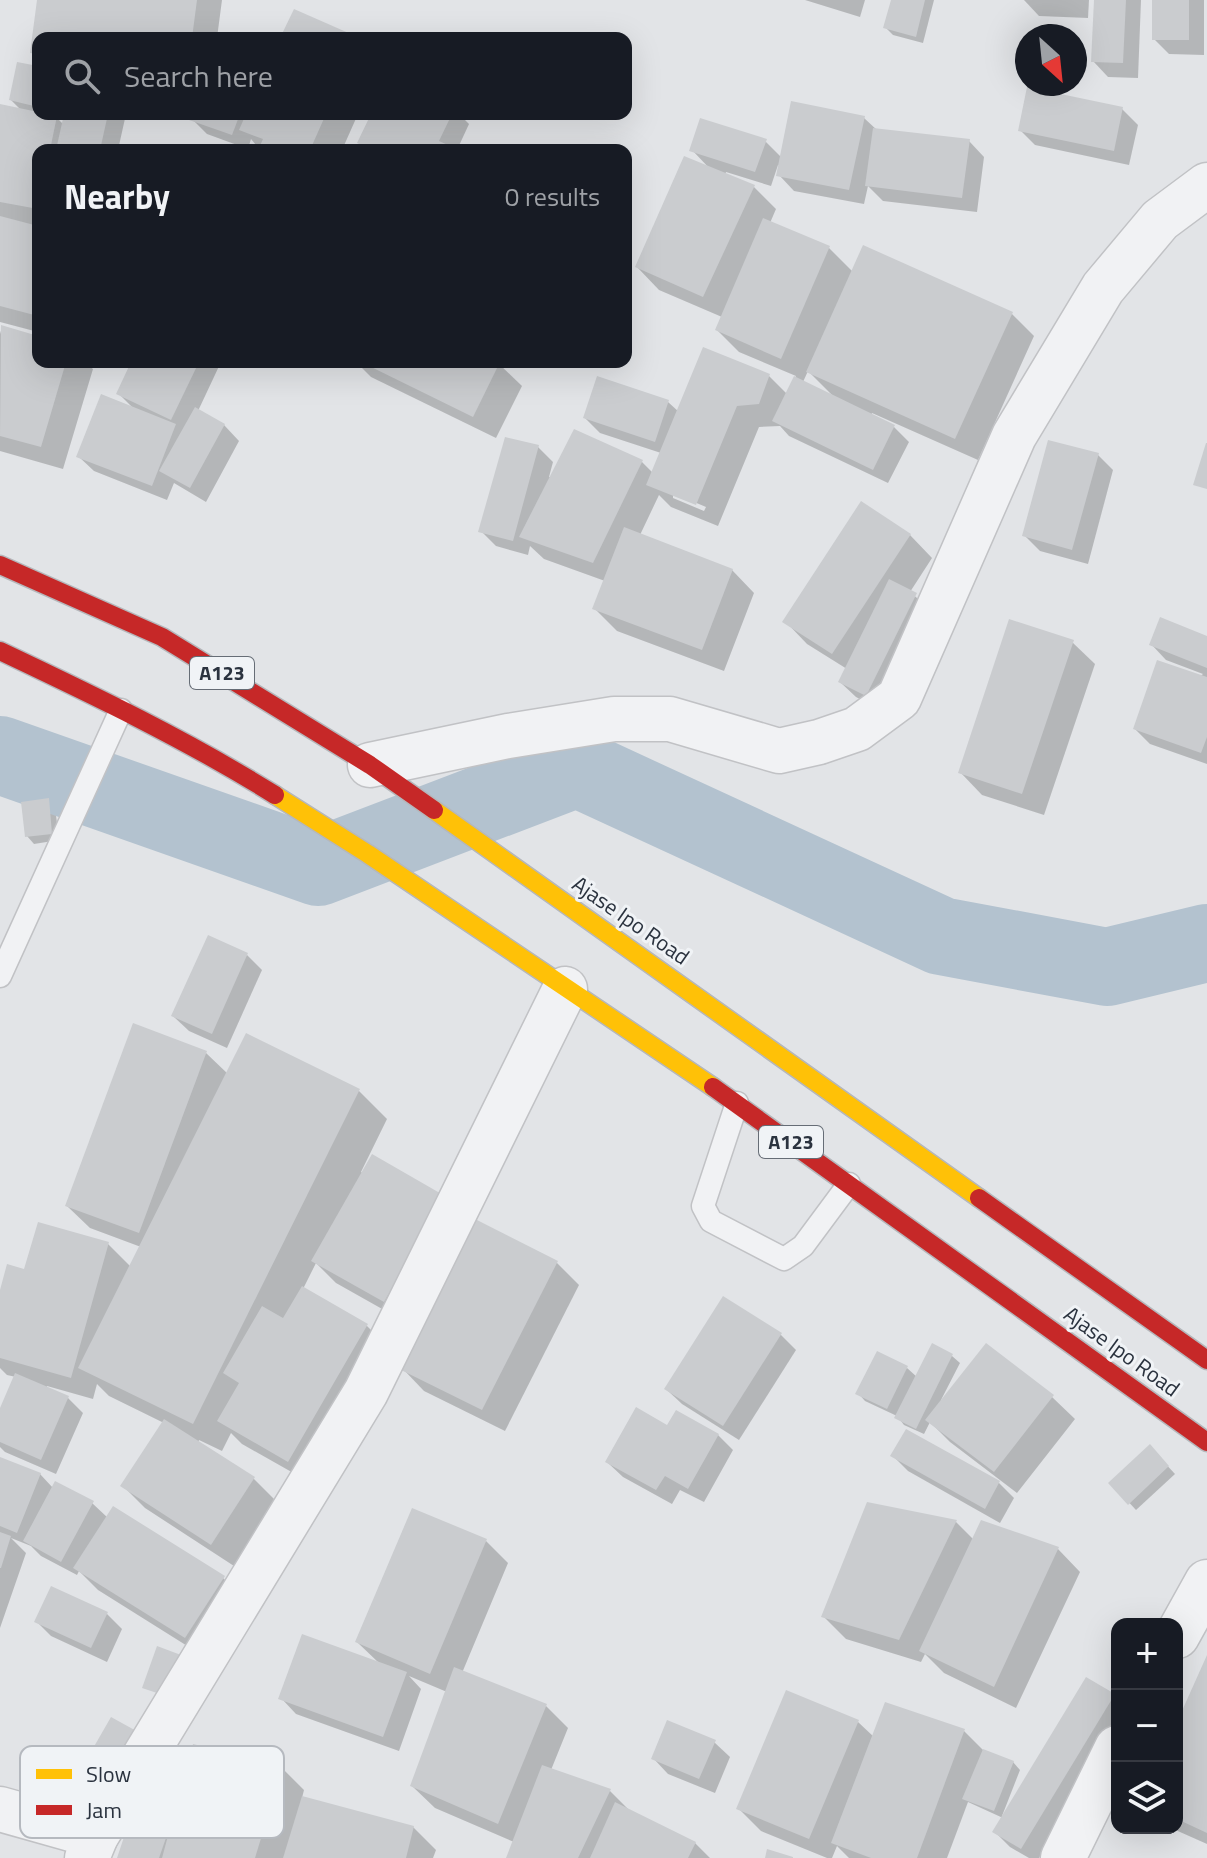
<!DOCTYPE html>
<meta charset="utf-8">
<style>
body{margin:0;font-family:"Titillium Web",sans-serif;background:#242831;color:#f1f3f6}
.controls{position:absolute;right:24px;bottom:24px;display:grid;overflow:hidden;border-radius:16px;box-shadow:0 8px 32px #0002}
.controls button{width:72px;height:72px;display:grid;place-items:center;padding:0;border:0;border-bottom:2px solid #363941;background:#171b24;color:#f1f3f6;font:40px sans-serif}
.compass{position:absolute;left:1015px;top:24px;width:72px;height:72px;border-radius:50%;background:#171b24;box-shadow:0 8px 32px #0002;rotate:153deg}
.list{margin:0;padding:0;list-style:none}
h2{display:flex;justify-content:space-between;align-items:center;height:104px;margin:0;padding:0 32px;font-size:34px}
h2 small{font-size:26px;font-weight:400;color:#9ea1a6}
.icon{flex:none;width:44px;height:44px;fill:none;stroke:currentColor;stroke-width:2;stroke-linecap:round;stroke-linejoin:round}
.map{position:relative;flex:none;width:1207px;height:1858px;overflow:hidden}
.search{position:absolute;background:#171b24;box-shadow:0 8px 32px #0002;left:32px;top:32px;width:600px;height:88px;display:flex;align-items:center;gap:20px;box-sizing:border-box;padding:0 28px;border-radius:16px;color:#9ea1a6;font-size:30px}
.panel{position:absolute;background:#171b24;box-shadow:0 8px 32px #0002;left:32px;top:144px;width:600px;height:224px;border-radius:16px}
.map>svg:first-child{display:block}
</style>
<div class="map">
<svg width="1207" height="1858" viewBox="0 0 1207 1858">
<rect width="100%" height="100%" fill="#e2e4e7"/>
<g fill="#0003" fill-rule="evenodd">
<polygon points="39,0 222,0 217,38 38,38 38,58 32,52"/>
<polygon points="805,0 865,0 860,17"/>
<polygon points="893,0 934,0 923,43 893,35 886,28"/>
<polygon points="1024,0 1089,0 1088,18 1039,16"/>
<polygon points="1096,0 1141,0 1138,78 1108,77 1093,61"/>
<polygon points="1154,0 1204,0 1204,55 1169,54 1154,39"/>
<path d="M38 68V114H126L118 150H38V332L0 322V107L22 111 11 100ZM53 114 66 117 64 125Z"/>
<polygon points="1122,109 1138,125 1129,165 1035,145 1020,130"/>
<polygon points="194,114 358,114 342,150 260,150 251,139 248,149 207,134 192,119"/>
<polygon points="373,114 459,114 469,124 457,150 367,150 360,143"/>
<path d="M864 118 877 130 969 141 984 157 977 212 883 201 868 186 864 204 794 191 779 175 781 165H778L771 186 726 172 725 175 753 186 776 209 770 223 829 248 853 272 1011 313 1034 336 978 460 872 413 871 416 894 427 909 442 888 483 789 436 780 426 759 427 718 526 671 507 659 495 640 535 732 570 754 593 724 671 617 631 594 608 605 581 544 559 530 546 528 555 496 546 481 531 538 447 553 462 549 477H551L575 431 642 462 653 473 661 453 600 433 585 418 668 402 679 412 769 376 787 394 796 376 739 352 717 330 722 317 659 290 637 267 710 169 692 150 765 141 782 158ZM808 371 834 397 803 382ZM673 493 706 507 704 511 673 498Z"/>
<polygon points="2,327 38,338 38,362 85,362 93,369 63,469 0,451 0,334"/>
<polygon points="133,362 221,362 198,411 224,425 239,441 206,502 174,483 167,500 94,471 78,456 135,410 118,393"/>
<polygon points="356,362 497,362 522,386 496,438 371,377"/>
<polygon points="1098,455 1113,470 1088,564 1040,551 1025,536"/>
<polygon points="910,535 932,558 910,592 931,610 881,710 856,697 840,682 847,669 807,644 785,621"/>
<polygon points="1207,638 1207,764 1150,744 1135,729 1203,674 1166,660 1151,644"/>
<polygon points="1072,642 1095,664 1044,815 982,795 960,772"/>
<polygon points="48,800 55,807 59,840 34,844 27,836"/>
<polygon points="247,955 262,970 227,1048 189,1031 173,1016"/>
<polygon points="206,1053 228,1074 358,1090 387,1119 361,1172 364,1174 373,1157 407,1323 336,1283 316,1263 303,1289 367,1326 389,1348 311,1483 242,1444 231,1433 222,1451 199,1440 198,1443 254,1479 276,1501 234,1566 145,1508 123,1486 164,1423 109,1396 97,1384 93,1399 47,1386 46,1389 68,1398 83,1413 56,1474 5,1452 0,1447 0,1413 16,1377 7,1375 0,1368 0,1298 26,1272 108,1244 131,1267 141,1247 90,1228 67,1206"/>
<polygon points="556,1262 579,1285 505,1431 424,1391 402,1368"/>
<polygon points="724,1299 781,1335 796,1350 739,1440 682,1404 666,1389"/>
<polygon points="933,1346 952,1356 960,1363 941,1400 1052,1397 1075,1419 1017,1493 950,1442 930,1422 924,1434 904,1425 897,1416 865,1401 858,1393 907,1368 917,1377"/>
<polygon points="718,1435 733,1450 704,1502 680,1490 672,1504 623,1477 607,1462"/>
<polygon points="1150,1447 1175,1474 1136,1510 1111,1483"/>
<polygon points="893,1456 999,1483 1014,1498 1000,1523 908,1471"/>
<polygon points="0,1459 40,1474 53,1488 92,1503 108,1518 223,1578 246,1600 208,1659 98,1590 79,1571 77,1575 41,1556 31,1546 11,1538 26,1553 0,1628"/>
<polygon points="868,1504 956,1522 974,1540 982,1523 1058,1549 1080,1572 1016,1708 944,1673 925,1654 921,1662 846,1639 823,1616"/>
<polygon points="486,1541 508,1563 462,1673 546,1706 568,1728 551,1770 610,1791 631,1812 695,1843 710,1858 508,1858 514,1842 435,1808 412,1786 447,1692 409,1676 421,1689 399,1751 296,1714 281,1698 380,1664 357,1642"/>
<polygon points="107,1614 122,1629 107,1662 51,1636 36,1621"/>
<polygon points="1207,1660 1207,1844 1171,1828 1177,1828 1177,1727"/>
<polygon points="1113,1696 1117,1699 1117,1730 1039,1858 1029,1858 1010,1847 995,1832 1003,1818 968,1802 947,1858 849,1858 837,1846 832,1858 827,1858 761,1831 739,1809 858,1722 874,1737 964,1731 984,1751 1013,1762 1020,1770 1002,1816 1004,1817"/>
<polygon points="112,1720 121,1808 94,1793 79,1777"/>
<polygon points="714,1742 730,1757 715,1793 668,1774 653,1758"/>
<polygon points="282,1768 304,1790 302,1798 413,1827 436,1850 433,1858 119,1858 166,1837 169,1840"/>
</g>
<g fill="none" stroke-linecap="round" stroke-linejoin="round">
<polyline stroke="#b3c2cf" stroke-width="78" points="0,755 318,867 577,768 941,936 1107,967 1207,943"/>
</g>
<g fill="#cacccf">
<polygon points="37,0 197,0 192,38 38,38 38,54 30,53"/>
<polygon points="891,0 925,0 916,37 883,28"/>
<polygon points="1094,0 1126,0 1123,63 1091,62"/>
<rect x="1152" y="0" width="37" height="40"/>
<polygon points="294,9 360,38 280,38"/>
<polygon points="17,62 38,66 38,107 9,100"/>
<polygon points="1027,87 1123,107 1114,151 1018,131"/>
<polygon points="791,101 865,116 849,190 776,176"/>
<polygon points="0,104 38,112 38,114 57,116 50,150 38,150 38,209 0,202"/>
<polygon points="64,114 108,114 100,150 56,150"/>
<polygon points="191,114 240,114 232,135 189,120"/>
<polygon points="246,114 326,114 310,150 258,150 263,139 239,130"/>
<polygon points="371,114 452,114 439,141 459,150 372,150 357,143"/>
<polygon points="700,118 767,139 755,172 689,151"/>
<polygon points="873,128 970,139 962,198 865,186"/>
<polygon points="684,156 755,185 703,297 635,267"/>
<polygon points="0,216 38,226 38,316 0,306"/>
<polygon points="763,218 830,246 781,359 715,330"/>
<polygon points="863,245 1013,312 955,439 806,372"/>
<polygon points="1,325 38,336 38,362 66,362 41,447 0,436"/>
<polygon points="703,347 770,374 759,404 737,406 696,505 646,485"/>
<polygon points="131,362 199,362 171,420 116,394"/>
<polygon points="361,362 500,362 473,417"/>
<polygon points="597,376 669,400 655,442 583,418"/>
<polygon points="794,376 895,425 873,470 772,421"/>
<polygon points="101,394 176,424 152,486 76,457"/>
<polygon points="195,407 225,424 190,488 159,471"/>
<polygon points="574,429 643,460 593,563 519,537"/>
<polygon points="505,437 539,445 513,541 478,532"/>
<polygon points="1048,440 1099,453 1072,550 1022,536"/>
<polygon points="1206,443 1207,443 1207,489 1193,485"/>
<polygon points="861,501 911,534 832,654 782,622"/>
<polygon points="624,527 733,569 702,650 592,609"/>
<polygon points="889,579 917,593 866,696 838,682"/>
<polygon points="1160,617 1207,636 1207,668 1149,645"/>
<polygon points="1009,619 1074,640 1022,794 958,773"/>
<polygon points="1157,660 1207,677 1207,737 1201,753 1133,729"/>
<polygon points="49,798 52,834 25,837 21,802"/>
<polygon points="208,935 248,953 212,1034 171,1016"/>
<polygon points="133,1023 207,1051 139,1233 65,1206"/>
<polygon points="246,1033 360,1089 193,1424 78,1368"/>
<polygon points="372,1154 445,1196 384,1302 311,1261"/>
<polygon points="475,1219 558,1261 482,1410 399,1369"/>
<polygon points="38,1222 109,1242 71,1378 0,1358 0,1290 7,1264 24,1269"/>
<polygon points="302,1286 368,1324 288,1462 217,1421 239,1383 223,1373 262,1306 283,1318"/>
<polygon points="723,1296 782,1333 723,1426 664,1389"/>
<polygon points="932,1343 953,1354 916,1429 894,1418"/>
<polygon points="986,1343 1054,1395 994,1472 925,1420"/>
<polygon points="877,1351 908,1366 887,1409 855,1394"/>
<polygon points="15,1373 69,1396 41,1460 0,1442 0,1408"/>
<polygon points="636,1407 667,1425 676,1410 719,1434 688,1489 665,1476 656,1490 605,1462"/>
<polygon points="164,1419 255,1477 211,1545 120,1486"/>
<polygon points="906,1429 1000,1481 985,1509 890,1456"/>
<polygon points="1150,1444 1169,1466 1128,1505 1108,1483"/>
<polygon points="0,1457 41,1473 17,1533 0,1526"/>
<polygon points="55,1481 94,1501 61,1562 23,1541"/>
<polygon points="867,1502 957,1520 899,1640 821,1617"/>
<polygon points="113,1506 225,1576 185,1638 73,1568"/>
<polygon points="412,1508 487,1539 430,1674 355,1642"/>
<polygon points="981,1520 1059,1547 994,1687 919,1651"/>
<polygon points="0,1532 11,1536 1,1568 0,1568"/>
<polygon points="51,1586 108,1612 91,1648 34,1622"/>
<polygon points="302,1634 407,1672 383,1737 278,1699"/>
<polygon points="157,1646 181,1655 166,1696 142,1688"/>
<polygon points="1207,1655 1207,1833 1177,1819 1177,1722"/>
<polygon points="454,1667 547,1704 498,1824 410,1786"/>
<polygon points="1086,1677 1115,1694 1021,1849 992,1832"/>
<polygon points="786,1690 859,1720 809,1839 736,1809"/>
<polygon points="885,1702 965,1729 917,1858 871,1858 831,1843"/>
<polygon points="111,1717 140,1733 106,1794 76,1778"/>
<polygon points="667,1720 716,1740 699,1779 651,1759"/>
<polygon points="193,1744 283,1766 255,1858 162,1858"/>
<polygon points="983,1749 1014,1761 994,1811 962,1799"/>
<polygon points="542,1765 611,1789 578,1858 506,1858"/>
<polygon points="302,1796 414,1826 406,1858 283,1858"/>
<polygon points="615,1802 696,1842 688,1858 590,1858"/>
<polygon points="129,1822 167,1835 159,1858 117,1858"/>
<polygon points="767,1849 793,1857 793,1858 765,1858"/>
</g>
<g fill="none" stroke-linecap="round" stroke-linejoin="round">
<g stroke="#c1c2c5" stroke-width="25">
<g id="lane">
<polyline points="0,976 121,710"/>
<polyline points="737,1103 703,1206 711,1221 784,1259 803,1246 849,1184"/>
</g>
</g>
<g stroke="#c1c2c5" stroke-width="47">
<g id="street">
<polyline points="370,765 508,736 614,719 670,719 779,751 819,742 857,729 899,698 1014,436 1103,288 1160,220 1207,185"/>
<polyline points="1177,1636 1207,1582"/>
<polyline points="0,1809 96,1836"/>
<polyline points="87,1858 96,1836 366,1392 565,989"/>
<polyline points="1063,1858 1117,1748"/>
</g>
</g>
<g stroke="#b5b7bb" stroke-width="21">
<g id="slow">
<polyline points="275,795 368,854 713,1087"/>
<polyline points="434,810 979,1198"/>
</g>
</g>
<g stroke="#b5b7bb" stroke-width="21">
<g id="jam">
<polyline points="0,565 162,637 370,765 434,810"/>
<path d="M0 651C93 695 187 740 275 795"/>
<polyline points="713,1087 1207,1442"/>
<polyline points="979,1198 1207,1360"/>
</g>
</g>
<use href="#lane" stroke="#f1f2f4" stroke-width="22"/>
<use href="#street" stroke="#f1f2f4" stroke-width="44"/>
<use href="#slow" stroke="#ffc107" stroke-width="18"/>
<use href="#jam" stroke="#c62828" stroke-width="18"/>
</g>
<g text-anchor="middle" stroke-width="6" stroke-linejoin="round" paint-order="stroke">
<g fill="#f0f3f6" stroke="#666d76" stroke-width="2">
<rect x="190" y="657" width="64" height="32" rx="6"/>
<rect x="759" y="1126" width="64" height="32" rx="6"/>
</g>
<g font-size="20" font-weight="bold" fill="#2b333f">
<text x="222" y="680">A123</text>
<text x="791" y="1149">A123</text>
</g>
<g font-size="22" fill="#2b333f" stroke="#f0f3f6">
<text transform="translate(631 920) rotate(35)" y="8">Ajase Ipo Road</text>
<text transform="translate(1122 1351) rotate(36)" y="8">Ajase Ipo Road</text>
</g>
</g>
<rect x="20" y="1746" width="264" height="92" rx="12" fill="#f0f3f6" stroke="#b5b9bf" stroke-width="2"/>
<rect x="36" y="1769" width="36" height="10" fill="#ffc107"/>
<rect x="36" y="1805" width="36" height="10" fill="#c62828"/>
<g font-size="22" fill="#2b333f">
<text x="86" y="1782">Slow</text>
<text x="86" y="1818">Jam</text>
</g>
</svg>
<div class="controls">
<button>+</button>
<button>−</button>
<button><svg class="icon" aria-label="layers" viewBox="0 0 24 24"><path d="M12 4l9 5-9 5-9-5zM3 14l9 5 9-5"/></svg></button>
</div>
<svg class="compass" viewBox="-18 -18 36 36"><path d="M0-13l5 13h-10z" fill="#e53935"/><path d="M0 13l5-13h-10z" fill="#9ea1a6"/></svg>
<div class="search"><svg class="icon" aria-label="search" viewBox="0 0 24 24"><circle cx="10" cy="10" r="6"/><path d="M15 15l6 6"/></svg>Search here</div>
<section class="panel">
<h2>Nearby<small>0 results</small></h2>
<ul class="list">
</ul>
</section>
</div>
